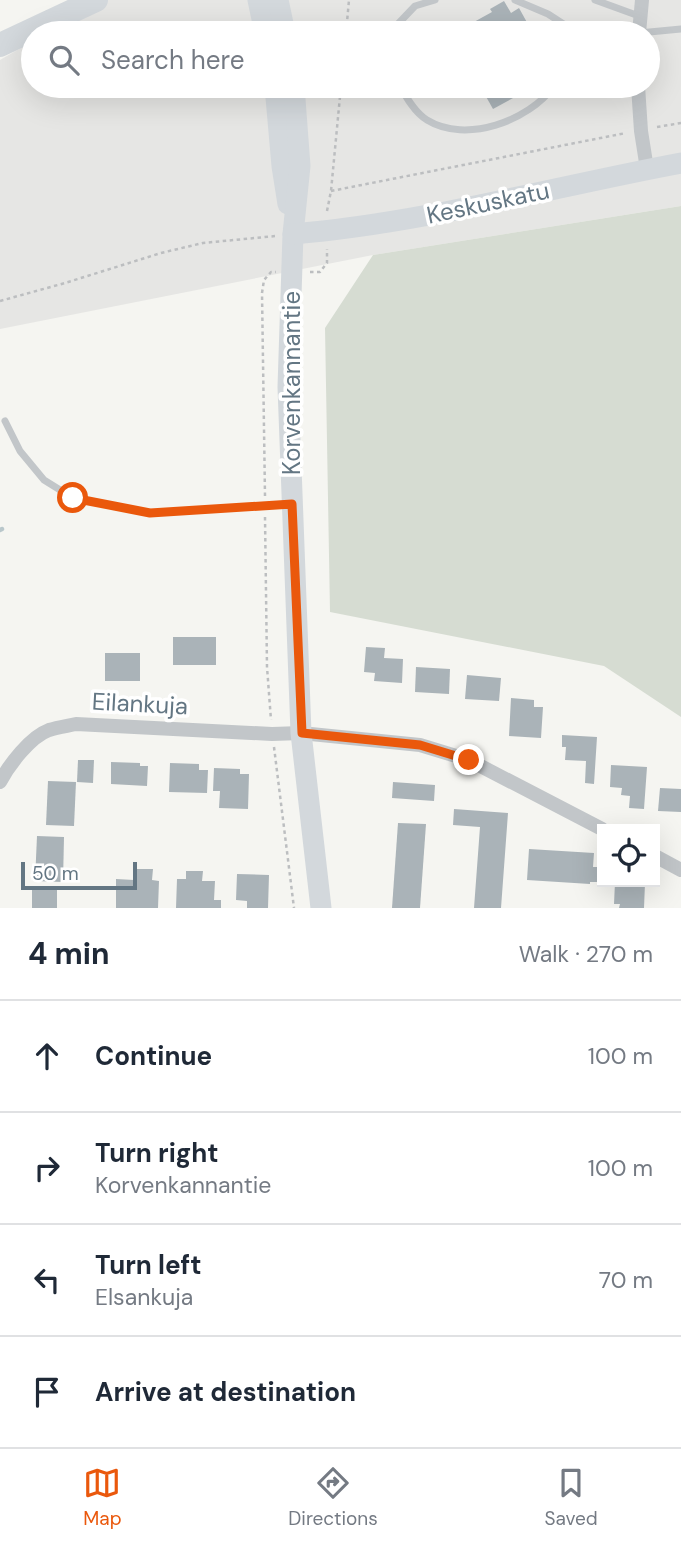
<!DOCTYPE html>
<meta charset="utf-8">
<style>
body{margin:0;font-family:"DM Sans",sans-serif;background:#f6f6f7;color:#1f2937}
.controls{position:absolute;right:21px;bottom:21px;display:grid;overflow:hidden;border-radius:0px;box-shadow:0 7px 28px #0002}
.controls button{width:63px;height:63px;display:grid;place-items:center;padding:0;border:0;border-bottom:2px solid #e0e1e3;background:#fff;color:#1f2937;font:35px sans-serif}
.scale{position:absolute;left:21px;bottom:18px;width:116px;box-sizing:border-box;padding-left:7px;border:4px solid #637683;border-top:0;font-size:19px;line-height:24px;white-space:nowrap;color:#637683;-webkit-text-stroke:5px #fff;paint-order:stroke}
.stop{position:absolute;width:21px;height:21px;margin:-16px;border:5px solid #ea580c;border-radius:50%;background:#fff}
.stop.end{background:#ea580c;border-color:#fff;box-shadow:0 2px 7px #0008}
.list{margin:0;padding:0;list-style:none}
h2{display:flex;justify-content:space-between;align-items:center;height:91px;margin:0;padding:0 28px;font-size:30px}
h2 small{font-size:23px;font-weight:400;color:#747a83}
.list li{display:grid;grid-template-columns:46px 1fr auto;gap:21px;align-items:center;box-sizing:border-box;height:112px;padding:0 28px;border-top:2px solid #e0e1e3}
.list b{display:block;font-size:26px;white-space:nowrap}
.list p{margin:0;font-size:23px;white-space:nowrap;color:#747a83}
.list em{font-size:23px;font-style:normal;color:#747a83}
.icon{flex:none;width:38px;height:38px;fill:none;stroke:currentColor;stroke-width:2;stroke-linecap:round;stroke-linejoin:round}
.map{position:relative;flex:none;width:681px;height:908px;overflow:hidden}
.search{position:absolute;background:#fff;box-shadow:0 7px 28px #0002;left:21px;right:21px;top:21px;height:77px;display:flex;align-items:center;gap:18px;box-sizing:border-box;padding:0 24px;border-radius:38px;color:#747a83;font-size:26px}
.sheet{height:539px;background:#fff}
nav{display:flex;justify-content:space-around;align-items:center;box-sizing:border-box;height:98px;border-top:2px solid #e0e1e3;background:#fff;font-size:19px;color:#747a83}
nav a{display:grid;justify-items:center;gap:4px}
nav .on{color:#ea580c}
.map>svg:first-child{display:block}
</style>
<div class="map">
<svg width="681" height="908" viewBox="0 0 681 908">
<rect width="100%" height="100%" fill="#f5f5f1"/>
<polygon fill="#e6e6e4" points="106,0 681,0 681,206 373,255 0,329 0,60 33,41 33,86 648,86 648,33 47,33"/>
<polygon fill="#d6dcd2" points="681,206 681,717 604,666 330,612 325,328 373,255"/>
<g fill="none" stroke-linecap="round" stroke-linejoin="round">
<polyline stroke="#b9c7cb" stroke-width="4.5" points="0,530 2,529"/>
</g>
<g fill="#aab3b8">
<polygon points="504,1 511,13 519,8 529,26 518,33 454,33 492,12 490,9"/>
<polygon points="480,86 535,86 493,109"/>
<rect x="173" y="637" width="43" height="28"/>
<polygon points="366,647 385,648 384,658 403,659 402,683 374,681 375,673 364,672"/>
<rect x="105" y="653" width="35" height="28"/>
<polygon points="416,667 450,669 449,694 415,692"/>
<polygon points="467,675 501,678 499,701 465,699"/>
<polygon points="511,698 534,700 534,707 543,707 541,738 509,736"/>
<polygon points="562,735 597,737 594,784 585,783 586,761 565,760 566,747 562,747"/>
<polygon points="78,760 94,760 93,783 77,782"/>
<polygon points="111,762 140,763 140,766 148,766 147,786 111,784"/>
<polygon points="170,763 199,764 199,770 208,770 207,793 169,792"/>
<polygon points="611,765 647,767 644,809 629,808 630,796 621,795 622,788 610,787"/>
<polygon points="214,768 240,769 240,774 249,774 248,809 219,808 220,791 213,791"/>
<polygon points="48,781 76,782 74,826 46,825"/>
<polygon points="393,782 435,785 434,801 392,798"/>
<polygon points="660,788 681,789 681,812 658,811"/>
<polygon points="454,809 508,813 501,908 474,908 480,827 453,825"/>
<polygon points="398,823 426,824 420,908 392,908"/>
<polygon points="37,836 64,837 63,882 35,881"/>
<polygon points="529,849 594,853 593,867 600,867 599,882 590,882 590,884 527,880"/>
<polygon points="134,869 153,869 152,880 159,881 158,908 116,908 116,879 134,880"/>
<polygon points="186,871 203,871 202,881 215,881 214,900 221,900 221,908 176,908 177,879 186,879"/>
<polygon points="237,874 269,875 268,908 247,908 247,901 236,900"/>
<polygon points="615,882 645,883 644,908 619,908 620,904 614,904"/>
<polygon points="32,888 57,889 57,908 32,908"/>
</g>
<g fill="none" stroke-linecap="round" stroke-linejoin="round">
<g stroke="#bcbec0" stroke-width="2.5" stroke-dasharray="3.5 3.5" stroke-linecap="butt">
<polyline points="346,33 349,0"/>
<polyline points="657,127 681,123"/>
<polyline points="331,191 626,133"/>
<polyline points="327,211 331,191 341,86"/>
<polyline points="310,272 320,272 327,263 327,249"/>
<polyline points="0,301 65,283 161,253 203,243 276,236"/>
<polyline points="265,496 262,293 264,280 271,272 276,272"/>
<polyline points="265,517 267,667 271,720"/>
<polyline points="274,747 294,908"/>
</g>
<g stroke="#c2c6c9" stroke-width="7">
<polyline points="515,0 548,14 568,27 639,33 681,29"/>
<polyline points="595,0 639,16"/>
<polyline points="394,33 396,26 415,6 435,0"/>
<path d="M400 86C406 97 415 113 427 120 466 144 529 121 554 86"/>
<polyline points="5,421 20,451 44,480 73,498 150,513 292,504"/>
</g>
<g stroke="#c2c6c9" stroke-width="14">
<polyline points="639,33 642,0"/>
<polyline points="638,86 641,131 647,169"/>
<path d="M0 782C9 765 30 737 49 730 58 727 67 726 76 724L272 734 301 733 420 745 469 760 602 829"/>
<polyline points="655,856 681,870"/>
</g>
<g stroke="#d3d8dc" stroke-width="21">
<polyline points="258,0 265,33"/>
<polyline points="278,0 285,33"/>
<polyline points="275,86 282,166 288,204"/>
<polyline points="294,86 300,166 293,234 288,387 301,733 321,908"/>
<path d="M293 234C424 223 552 187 681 163"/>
</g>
<polyline stroke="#d3d8dc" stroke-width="24" points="0,45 96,0"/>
</g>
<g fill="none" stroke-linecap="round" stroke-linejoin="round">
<polyline stroke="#ea580c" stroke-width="9" points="73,498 150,513 292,504 302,733 420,745 469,760"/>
</g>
<g text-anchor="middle" stroke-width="7" stroke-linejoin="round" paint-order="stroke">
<g font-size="24" fill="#637683" stroke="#fff">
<text transform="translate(488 203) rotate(-12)" y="8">Keskuskatu</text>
<text transform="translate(292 383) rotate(-90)" y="8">Korvenkannantie</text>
<text transform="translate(140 704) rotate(3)" y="8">Eilankuja</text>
</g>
</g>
</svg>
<div class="controls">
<button><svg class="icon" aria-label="locate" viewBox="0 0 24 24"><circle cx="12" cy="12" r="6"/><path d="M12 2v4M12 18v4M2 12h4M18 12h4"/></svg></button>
</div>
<div class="scale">50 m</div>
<div class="stop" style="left:73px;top:498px"></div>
<div class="stop end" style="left:469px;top:760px"></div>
<div class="search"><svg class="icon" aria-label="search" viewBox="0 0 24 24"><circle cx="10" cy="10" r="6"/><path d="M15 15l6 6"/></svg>Search here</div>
</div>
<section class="sheet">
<h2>4 min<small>Walk · 270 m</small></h2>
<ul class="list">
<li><svg class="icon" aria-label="ahead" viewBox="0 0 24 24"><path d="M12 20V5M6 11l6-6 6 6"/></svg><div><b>Continue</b></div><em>100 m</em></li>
<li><svg class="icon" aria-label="right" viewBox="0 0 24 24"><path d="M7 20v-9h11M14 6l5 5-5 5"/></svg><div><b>Turn right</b><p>Korvenkannantie</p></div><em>100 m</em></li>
<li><svg class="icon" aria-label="left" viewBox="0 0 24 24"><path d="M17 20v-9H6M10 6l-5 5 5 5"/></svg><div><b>Turn left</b><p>Elsankuja</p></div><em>70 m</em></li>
<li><svg class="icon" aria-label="arrive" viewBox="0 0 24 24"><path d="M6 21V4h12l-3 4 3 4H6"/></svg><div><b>Arrive at destination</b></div></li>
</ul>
</section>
<nav>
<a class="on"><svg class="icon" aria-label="map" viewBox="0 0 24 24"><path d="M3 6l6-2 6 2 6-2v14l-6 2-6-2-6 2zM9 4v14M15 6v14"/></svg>Map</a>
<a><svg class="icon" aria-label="directions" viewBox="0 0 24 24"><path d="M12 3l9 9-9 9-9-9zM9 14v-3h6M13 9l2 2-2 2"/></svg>Directions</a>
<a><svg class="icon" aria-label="saved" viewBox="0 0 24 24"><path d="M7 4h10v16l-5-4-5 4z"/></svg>Saved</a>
</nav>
